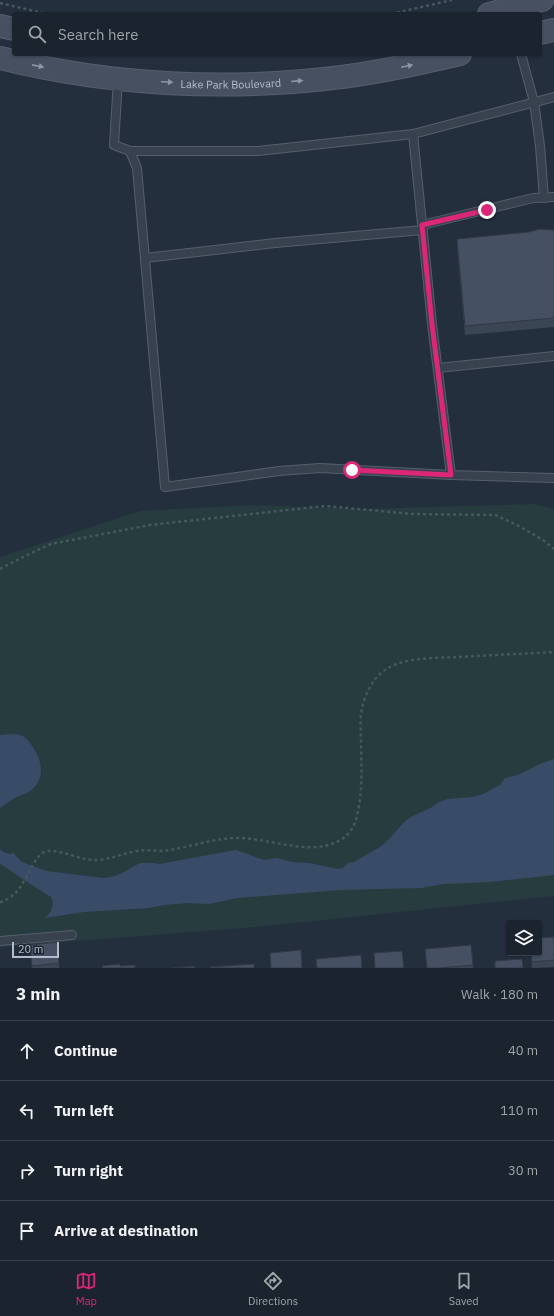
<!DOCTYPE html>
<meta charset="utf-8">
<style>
body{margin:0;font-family:"IBM Plex Sans",sans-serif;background:#242b36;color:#f1f3f6}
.controls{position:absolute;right:12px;bottom:12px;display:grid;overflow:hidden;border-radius:4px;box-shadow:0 1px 3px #0004}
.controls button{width:36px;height:36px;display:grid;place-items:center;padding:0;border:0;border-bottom:1px solid #39404a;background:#1b232e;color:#f1f3f6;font:20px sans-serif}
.scale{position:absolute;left:12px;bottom:10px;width:47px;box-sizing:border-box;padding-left:4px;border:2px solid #b4bcc9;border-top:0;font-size:11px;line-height:14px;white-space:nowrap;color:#b4bcc9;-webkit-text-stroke:3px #1d2633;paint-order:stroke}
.stop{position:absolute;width:12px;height:12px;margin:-9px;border:3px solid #db2777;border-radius:50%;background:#fff}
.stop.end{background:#db2777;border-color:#fff;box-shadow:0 1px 4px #0008}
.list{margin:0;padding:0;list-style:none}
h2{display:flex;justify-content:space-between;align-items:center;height:52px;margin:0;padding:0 16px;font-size:17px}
h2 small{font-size:13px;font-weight:400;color:#a0a4aa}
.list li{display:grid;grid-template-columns:26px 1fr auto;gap:12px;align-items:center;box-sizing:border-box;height:60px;padding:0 16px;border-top:1px solid #39404a}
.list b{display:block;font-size:15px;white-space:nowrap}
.list em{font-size:13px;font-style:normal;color:#a0a4aa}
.icon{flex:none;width:22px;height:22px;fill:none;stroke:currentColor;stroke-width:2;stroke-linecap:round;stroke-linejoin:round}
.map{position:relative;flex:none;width:554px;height:968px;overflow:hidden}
.search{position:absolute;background:#1b232e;box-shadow:0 1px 3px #0004;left:12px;right:12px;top:12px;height:44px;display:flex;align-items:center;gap:10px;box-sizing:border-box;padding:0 14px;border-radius:4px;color:#a0a4aa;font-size:15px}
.sheet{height:292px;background:#1b232e}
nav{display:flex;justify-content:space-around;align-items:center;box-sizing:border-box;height:56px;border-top:1px solid #39404a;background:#1b232e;font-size:11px;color:#a0a4aa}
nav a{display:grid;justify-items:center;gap:2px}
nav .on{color:#db2777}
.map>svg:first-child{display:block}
</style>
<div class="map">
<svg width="554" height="968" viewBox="0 0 554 968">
<rect width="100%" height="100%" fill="#242f3e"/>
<polygon fill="#263c3f" points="534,504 554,509 554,896 256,927 0,947 0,557 140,511 252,505 361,509"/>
<g fill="#394c67">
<path d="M13 734C25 735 28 739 34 749 43 763 45 780 30 791 28 793 24 794 21 795 14 798 7 803 0 808V735Z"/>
<path d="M554 759V875L490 882 444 884 421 888 341 890 237 898 209 904 187 903 165 905 148 908 84 912 45 918C51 912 55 906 51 897L21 878 4 866 0 864V849L3 852 10 854 13 853 22 862 46 871 103 878C118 877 125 871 138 864 142 862 154 863 159 864L236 850 264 860 276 858 292 862 309 863 338 869 343 868 348 863 354 862 380 847 390 838 404 822 411 817 432 807 439 802 448 799 473 797 483 794 500 785 505 778 518 775 540 764Z"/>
</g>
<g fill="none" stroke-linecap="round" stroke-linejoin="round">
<g stroke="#565f6c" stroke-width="10">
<g id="lane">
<polyline points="521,54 534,102 540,146 544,198"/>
<polyline points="118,79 114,145 130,151 137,168 165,487 279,471 320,468 451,475 554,478"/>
<polyline points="413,134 432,324 451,475"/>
<polyline points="130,151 258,151 413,134 554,97"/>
<polyline points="422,225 533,198 554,197"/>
<polyline points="145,258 275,243 423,230"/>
<polyline points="438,368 554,356"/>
<polyline points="0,941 72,935"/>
</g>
</g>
<g stroke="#565f6c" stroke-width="24">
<g id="secondary">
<polyline points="489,14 542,0"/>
<polyline points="0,26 14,29"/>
<polyline points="540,33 554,30"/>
<path id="s1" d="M0 58C111 86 229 91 342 77 382 72 421 63 460 54"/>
</g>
</g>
<g stroke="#44595c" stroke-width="2.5" stroke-dasharray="3 3" stroke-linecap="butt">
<polyline points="0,3 47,14"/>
<polyline points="391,14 452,0"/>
<polyline points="0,569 23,557 51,544 150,525 325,506 413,514 495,515 515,524 543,540 554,549"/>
<path d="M0 902C4 902 6 900 10 897 15 894 19 890 22 884 29 875 36 852 48 851 64 850 80 861 98 860 112 859 124 853 137 851 148 849 159 852 170 850 193 846 215 838 238 838 271 838 313 858 342 839 354 831 357 819 359 805 363 783 361 761 361 739 361 731 360 722 361 714 364 694 374 673 394 665 415 657 438 658 459 657 491 655 522 654 554 652"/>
</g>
<use href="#lane" stroke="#38414e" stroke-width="8"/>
<use href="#secondary" stroke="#465061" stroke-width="22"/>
</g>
<g fill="#3b4654">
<polygon points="554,230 554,327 465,335 457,248 457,239"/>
<polygon points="554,937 554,967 532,968 531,953 539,953"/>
<polygon points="30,945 59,963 59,968 32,968"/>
<polygon points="425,949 473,965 473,968 427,968"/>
</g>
<g fill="#455162" stroke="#303945">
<polygon points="540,229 551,230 554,230 554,318 465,326 457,239 529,232"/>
<polygon points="554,937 554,960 532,962 531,953 539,953 539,938"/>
<polygon points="57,942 59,963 32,966 30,945"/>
<polygon points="471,945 473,965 440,968 427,968 425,949"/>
<polygon points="301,950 302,968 271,968 270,953"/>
<polygon points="402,951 404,968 375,968 374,953"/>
<polygon points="361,955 362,968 317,968 316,959"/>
<polygon points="522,959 523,968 495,968 495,961"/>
<polygon points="120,964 120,966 135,965 135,968 102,968 102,966"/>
<polygon points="254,964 254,968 210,968 210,967"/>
<polygon points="195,966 195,968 171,968"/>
</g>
<defs><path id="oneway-solid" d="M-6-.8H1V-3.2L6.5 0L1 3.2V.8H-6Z"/></defs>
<g fill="#8e96a5">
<use href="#oneway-solid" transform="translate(38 66) rotate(11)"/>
<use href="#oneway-solid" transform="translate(407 66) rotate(-12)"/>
<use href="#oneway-solid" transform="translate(297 81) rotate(-5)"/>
<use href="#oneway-solid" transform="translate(167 82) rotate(3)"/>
</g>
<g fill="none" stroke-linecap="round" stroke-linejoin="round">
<polyline stroke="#db2777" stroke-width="5" points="352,470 451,475 432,324 422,225 487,210"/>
</g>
<g text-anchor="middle" stroke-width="3" stroke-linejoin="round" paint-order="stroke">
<g font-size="11" fill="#b4bcc9" stroke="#1d2633">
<text dy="4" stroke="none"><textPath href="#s1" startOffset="233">Lake Park Boulevard</textPath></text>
</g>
</g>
</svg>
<div class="controls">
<button><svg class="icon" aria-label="layers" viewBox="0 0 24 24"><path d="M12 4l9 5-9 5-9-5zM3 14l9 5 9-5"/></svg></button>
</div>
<div class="scale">20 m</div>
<div class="stop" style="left:352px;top:470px"></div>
<div class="stop end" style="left:487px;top:210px"></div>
<div class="search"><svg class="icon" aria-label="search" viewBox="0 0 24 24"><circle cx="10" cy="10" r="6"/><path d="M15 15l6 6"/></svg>Search here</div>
</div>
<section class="sheet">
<h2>3 min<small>Walk · 180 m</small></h2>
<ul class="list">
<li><svg class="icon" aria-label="ahead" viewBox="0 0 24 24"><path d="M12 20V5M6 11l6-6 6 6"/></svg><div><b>Continue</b></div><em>40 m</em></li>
<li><svg class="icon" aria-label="left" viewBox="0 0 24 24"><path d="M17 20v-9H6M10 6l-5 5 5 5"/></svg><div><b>Turn left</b></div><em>110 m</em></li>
<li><svg class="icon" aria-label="right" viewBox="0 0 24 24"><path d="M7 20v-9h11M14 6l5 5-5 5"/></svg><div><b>Turn right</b></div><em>30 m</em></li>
<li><svg class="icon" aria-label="arrive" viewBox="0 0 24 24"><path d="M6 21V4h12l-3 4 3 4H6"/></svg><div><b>Arrive at destination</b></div></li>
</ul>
</section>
<nav>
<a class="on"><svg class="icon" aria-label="map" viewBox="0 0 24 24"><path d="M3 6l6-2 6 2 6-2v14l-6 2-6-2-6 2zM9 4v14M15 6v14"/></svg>Map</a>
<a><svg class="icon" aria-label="directions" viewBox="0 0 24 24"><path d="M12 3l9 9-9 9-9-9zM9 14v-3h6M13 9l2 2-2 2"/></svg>Directions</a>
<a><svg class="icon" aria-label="saved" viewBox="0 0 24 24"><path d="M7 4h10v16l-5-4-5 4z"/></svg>Saved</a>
</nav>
